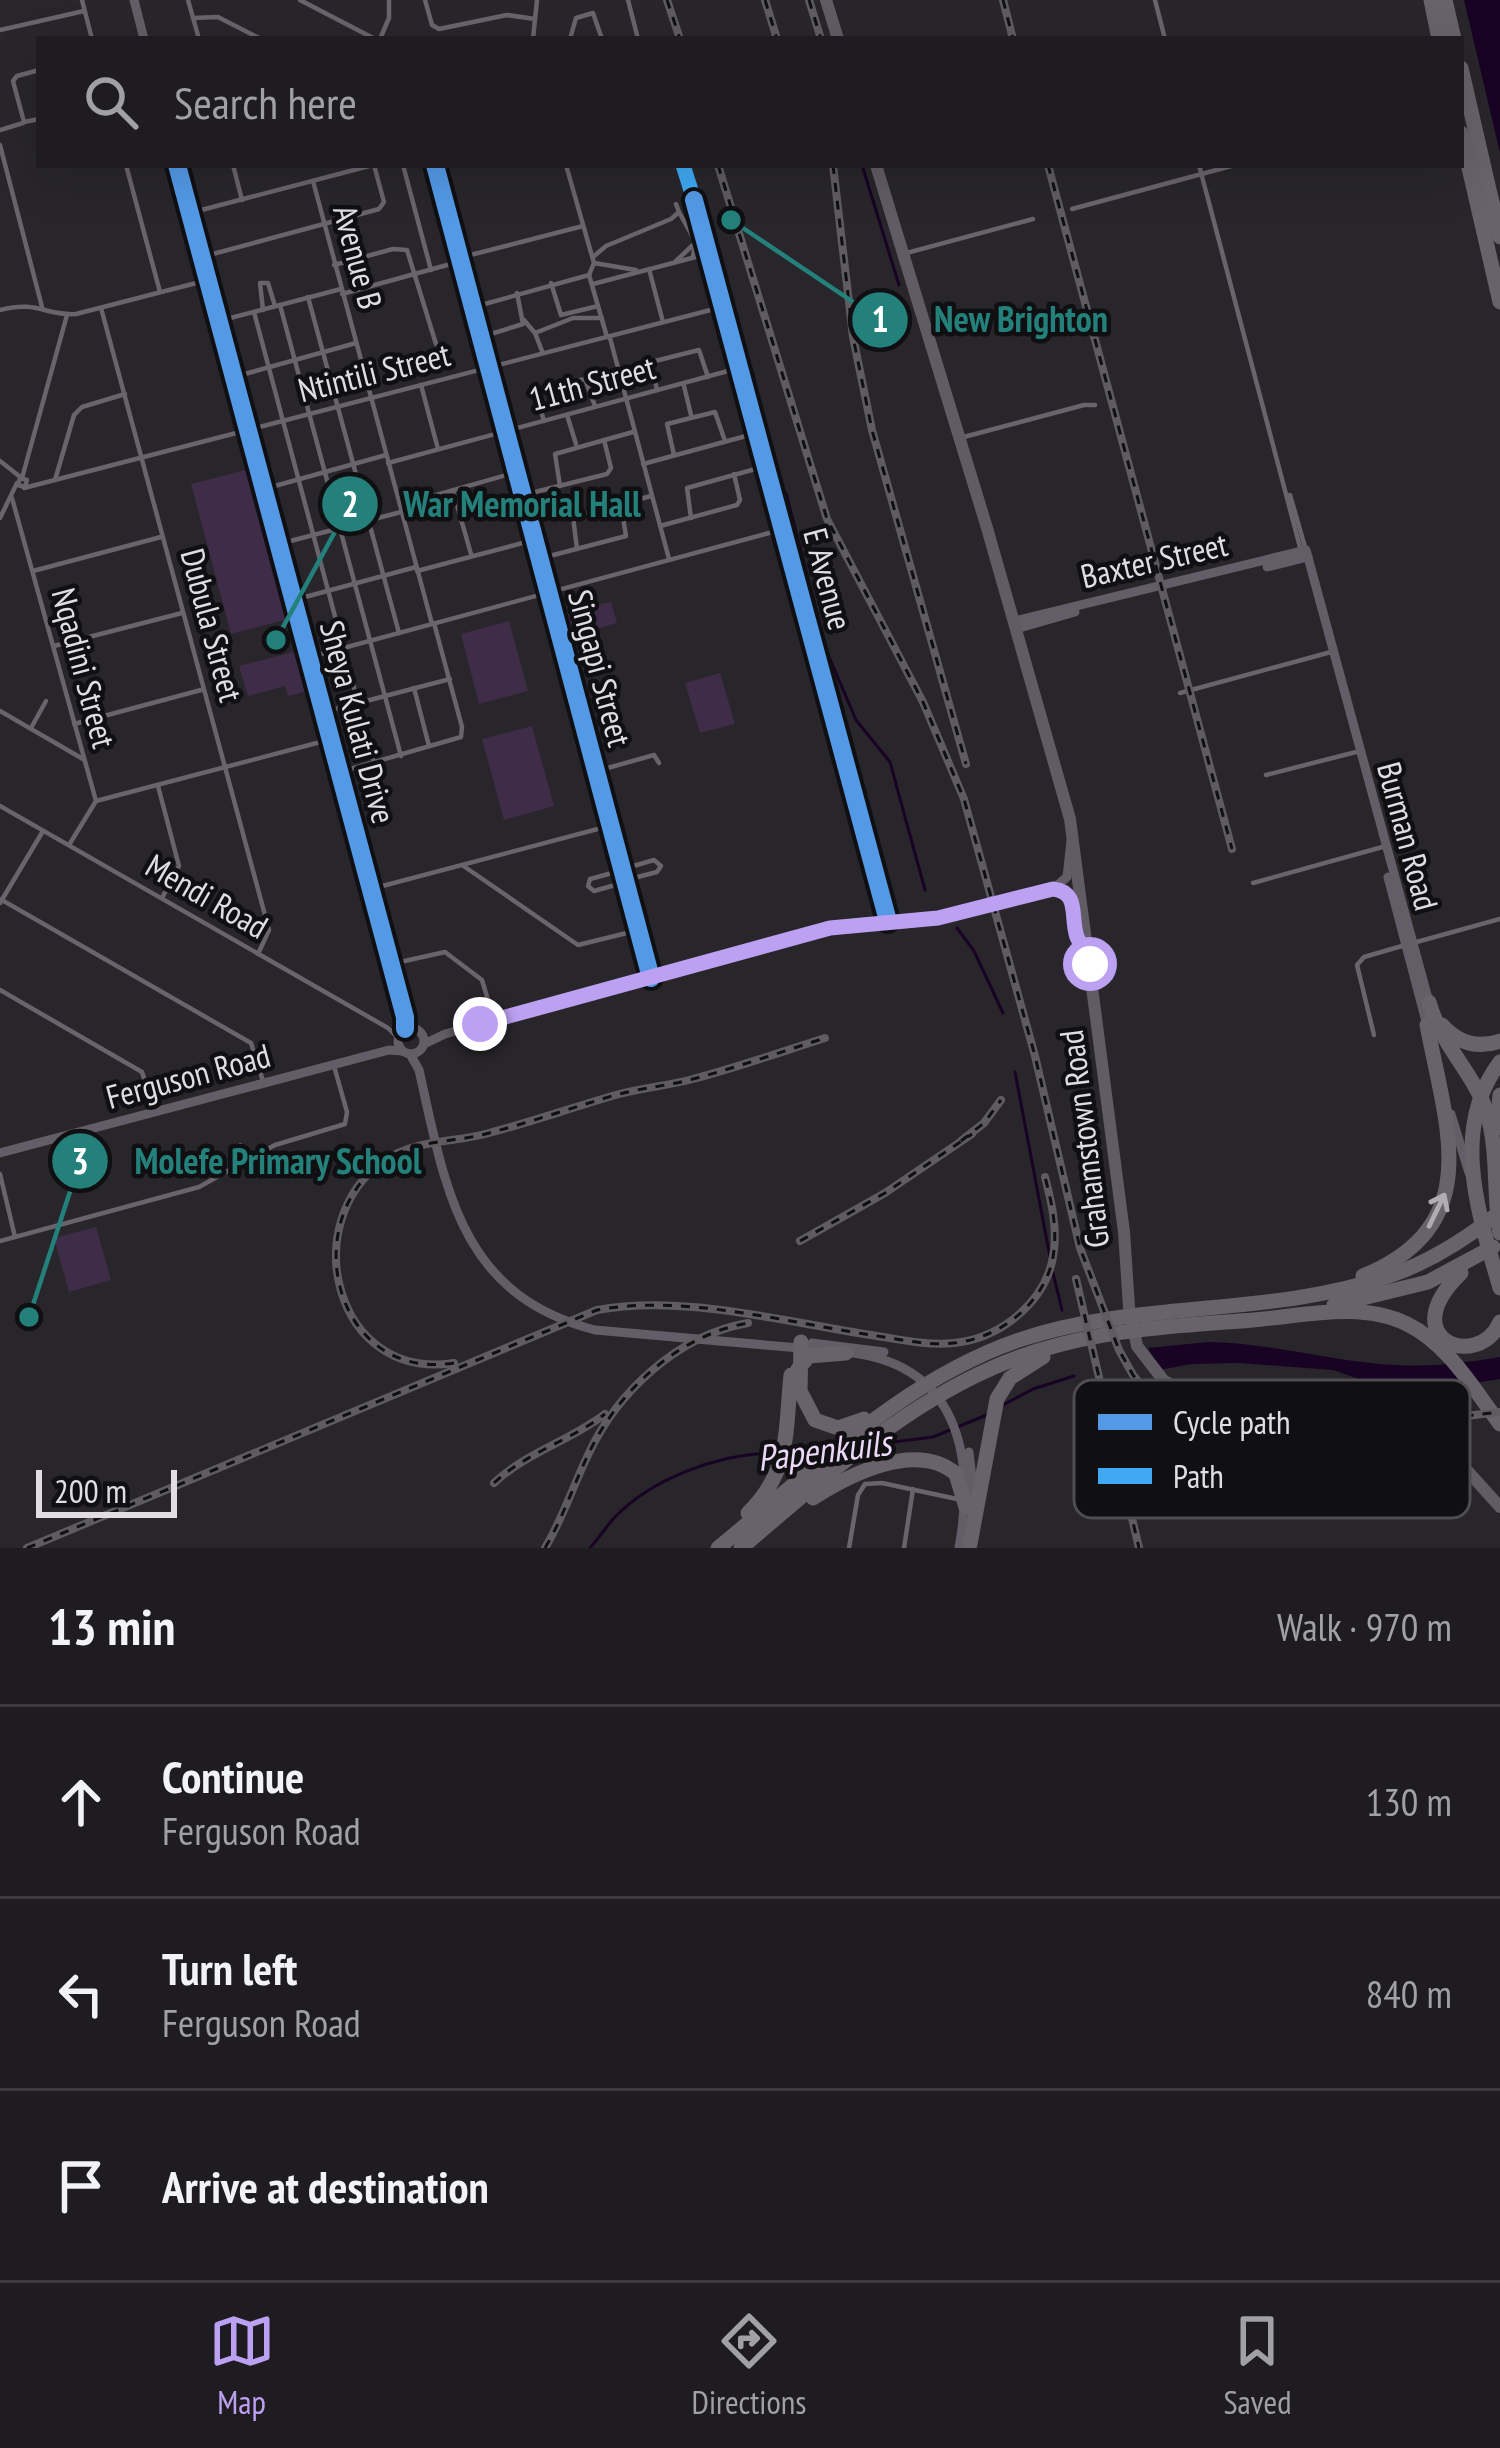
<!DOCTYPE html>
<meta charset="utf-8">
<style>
body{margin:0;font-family:"PT Sans Narrow",sans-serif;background:#2b292d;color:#f1f3f6}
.scale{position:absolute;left:36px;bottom:30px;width:141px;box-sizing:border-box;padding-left:12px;border:6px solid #e1dee2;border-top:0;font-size:33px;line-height:42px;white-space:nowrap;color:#e1dee2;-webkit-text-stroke:9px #100f11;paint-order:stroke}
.stop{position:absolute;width:36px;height:36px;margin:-27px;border:9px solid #bca0f2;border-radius:50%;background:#fff}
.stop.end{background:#bca0f2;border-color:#fff;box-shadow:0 3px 12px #0008}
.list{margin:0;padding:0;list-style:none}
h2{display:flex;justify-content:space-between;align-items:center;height:156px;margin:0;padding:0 48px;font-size:51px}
h2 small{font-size:39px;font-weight:400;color:#a1a1a5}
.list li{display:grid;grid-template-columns:78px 1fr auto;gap:36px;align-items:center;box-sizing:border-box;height:192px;padding:0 48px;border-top:3px solid #3c3a3e}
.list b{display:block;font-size:45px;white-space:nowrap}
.list p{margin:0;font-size:39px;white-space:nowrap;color:#a1a1a5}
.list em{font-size:39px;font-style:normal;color:#a1a1a5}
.icon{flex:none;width:66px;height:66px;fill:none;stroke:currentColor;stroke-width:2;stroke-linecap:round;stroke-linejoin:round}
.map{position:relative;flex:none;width:1500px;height:1548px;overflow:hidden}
.search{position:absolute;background:#1e1c20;box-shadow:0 12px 48px #0002;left:36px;right:36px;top:36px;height:132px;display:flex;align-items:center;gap:30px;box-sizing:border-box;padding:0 42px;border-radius:0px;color:#a1a1a5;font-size:45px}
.sheet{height:732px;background:#1e1c20}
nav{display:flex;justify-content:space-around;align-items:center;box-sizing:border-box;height:168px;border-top:3px solid #3c3a3e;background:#1e1c20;font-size:33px;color:#a1a1a5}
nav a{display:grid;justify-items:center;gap:6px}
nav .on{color:#bca0f2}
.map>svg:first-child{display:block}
</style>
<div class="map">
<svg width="1500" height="1548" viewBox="0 0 1500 1548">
<rect width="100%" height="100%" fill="#28262a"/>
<g fill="#3e2c48">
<polygon points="250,469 292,618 231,634 191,484"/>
<polygon points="611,602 617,623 571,637 564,611"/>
<polygon points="509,621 528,691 479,704 461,634"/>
<polygon points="301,650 311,690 288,696 285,686 248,696 239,666"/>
<polygon points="720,673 735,724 700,733 685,683"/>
<polygon points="532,726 554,806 504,820 482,739"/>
<polygon points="96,1227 111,1280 69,1292 54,1238"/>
</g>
<g fill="#190325">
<polygon points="1464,0 1500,0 1500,153"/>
<path d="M1208 1342C1273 1343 1333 1362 1396 1365 1432 1367 1465 1363 1500 1357V1379L1462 1385 1442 1380 1413 1386 1370 1383 1333 1370 1238 1363 1192 1364 1159 1370 1148 1348Z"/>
</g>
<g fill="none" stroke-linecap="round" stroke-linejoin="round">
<g stroke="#190325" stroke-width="3">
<polyline points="862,165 899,285"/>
<polyline points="786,493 827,652 856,720 890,762 925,890"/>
<polyline points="957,928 974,951 1003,1013"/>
<polyline points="1015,1072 1050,1257"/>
<polyline points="1053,1273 1062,1310"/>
<polyline points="1003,1405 1033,1389 1074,1376"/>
<polyline points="878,1444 933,1437 989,1414"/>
<polyline points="789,1452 827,1449"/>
<path d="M590 1548C598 1539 606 1527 614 1518 652 1478 719 1454 773 1453"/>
</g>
<g stroke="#69646c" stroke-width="4.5">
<polyline points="82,0 92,39"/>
<polyline points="188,0 199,39"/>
<polyline points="300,0 375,39"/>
<polyline points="425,0 432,25 439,29 507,15 535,19"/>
<polyline points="628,0 638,39"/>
<polyline points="1155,0 1165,39"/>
<polyline points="193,18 218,17 261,39"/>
<polyline points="0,30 84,11"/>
<polyline points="380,39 389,18 389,0"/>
<polyline points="533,39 537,0"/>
<polyline points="570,39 576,18 593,13 602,39"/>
<polyline points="39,70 17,76 13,81 24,122 39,119"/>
<polyline points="0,130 23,123"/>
<polyline points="0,145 42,307"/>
<polyline points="126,165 160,292"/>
<polyline points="233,165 242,200"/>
<polyline points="403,165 431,270"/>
<polyline points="435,165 651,978"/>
<polyline points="566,165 594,263 589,275"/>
<polyline points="1199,165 1301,551"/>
<polyline points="313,181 432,624"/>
<polyline points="694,200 888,921"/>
<polyline points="1072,209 1235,165"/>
<polyline points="679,212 695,241"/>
<polyline points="190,213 373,165"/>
<polyline points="903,254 1033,219"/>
<polyline points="202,257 379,209 384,202 374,165"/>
<polyline points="593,257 606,246 671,219 679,212 676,204"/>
<polyline points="693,257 695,241 701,230"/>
<polyline points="459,258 583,226"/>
<polyline points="676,261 694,244"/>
<polyline points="594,263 636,270"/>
<polyline points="334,265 393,249 407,250 436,344"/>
<polyline points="649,269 663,322"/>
<polyline points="589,275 607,337"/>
<polyline points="551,283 561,315 598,306"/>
<polyline points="593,284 707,254"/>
<polyline points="342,294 458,262"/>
<polyline points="308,297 399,633"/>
<polyline points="280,305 401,756"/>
<polyline points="474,307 589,275"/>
<polyline points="101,308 269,930 258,954"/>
<path d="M0 310C39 300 44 316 76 314L208 280"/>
<polyline points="263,310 260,283 268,283 275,306"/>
<polyline points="254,312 374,763"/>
<polyline points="524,320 535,333 542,351"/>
<polyline points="219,321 341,289"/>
<polyline points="535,333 573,318 602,318"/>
<polyline points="481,337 523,324 517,293"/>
<polyline points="610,338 669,559"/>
<polyline points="234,377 356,343"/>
<polyline points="421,385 438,449"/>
<polyline points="684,386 691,415"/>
<polyline points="657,390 651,362 699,350 708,377"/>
<polyline points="567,415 576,444"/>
<polyline points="544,421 537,397 541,390 585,379 595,406"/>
<polyline points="960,438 1084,405 1095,405"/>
<polyline points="674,455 667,424 715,412 725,441"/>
<polyline points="0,461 19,476"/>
<polyline points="388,463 739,368"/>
<polyline points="643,464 757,433"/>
<polygon points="20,478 27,480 25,487 18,485"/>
<polyline points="22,478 67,315"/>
<polyline points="55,480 74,415 82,407 125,394"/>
<polyline points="560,486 555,454 633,432"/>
<polyline points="24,488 722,307"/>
<polyline points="264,489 386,455"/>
<polyline points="453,491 471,554"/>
<polyline points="523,495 607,474 611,468 604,440"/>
<polyline points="1290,495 1305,547"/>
<polyline points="12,498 96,801 69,845"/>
<polyline points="401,505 517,472"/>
<polyline points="0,518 17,483"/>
<polyline points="691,518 687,488 766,466"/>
<polyline points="660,526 737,505 740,500 734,474"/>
<polyline points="279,544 401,512"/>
<polyline points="577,549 573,517 651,496"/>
<polyline points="542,558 626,536 621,505"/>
<polyline points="33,571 161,537"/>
<polyline points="417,571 534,540"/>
<polyline points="294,600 416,567"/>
<polyline points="54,646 182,613"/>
<polyline points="310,657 784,529"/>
<polyline points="414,688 429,746"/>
<polyline points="1180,693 1331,652"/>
<polyline points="0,711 83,759"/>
<polyline points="324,712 450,679"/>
<polyline points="74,724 201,690"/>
<polyline points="31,728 46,701"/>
<polyline points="597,771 654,755 659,763"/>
<polyline points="340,772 461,737 462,727 434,623"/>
<polyline points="1266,775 1360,751"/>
<polyline points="158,786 179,866 162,898"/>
<polyline points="96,801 332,739"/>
<polyline points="0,806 388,1028 398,1038"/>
<polyline points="462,865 578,945 639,930"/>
<polyline points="623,869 654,860 661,866 657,872 626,880"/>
<polyline points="623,870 590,879 588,886 594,891 626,882"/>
<polyline points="1253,883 1386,846"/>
<polyline points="371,889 609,826"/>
<polyline points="0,899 251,1043 264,1084"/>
<polyline points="0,903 43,831"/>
<polyline points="1413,943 1500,919"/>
<polyline points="391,964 445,952 482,980 494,1020"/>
<polyline points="0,990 142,1072 155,1113"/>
<polyline points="1374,1035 1357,965 1364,957 1402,946"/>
<polyline points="240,1145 249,1160"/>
<polyline points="0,1174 15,1237"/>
<polyline points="0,1241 199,1187 275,1145 345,1124 347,1112 334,1066"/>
<polyline points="849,1548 858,1495 865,1484 882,1483 957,1499"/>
<polyline points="904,1548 913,1489"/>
</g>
<g stroke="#625d66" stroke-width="9">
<polyline points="134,0 144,39"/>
<polyline points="177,165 405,1017 405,1029"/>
<polyline points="1267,567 1308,557"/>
<polyline points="1014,621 1306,550 1429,1002"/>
<polyline points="1016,629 1075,612"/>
<polyline points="1388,877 1428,1029"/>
<polyline points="1053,889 1061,889 1071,898 1077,934 1084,947"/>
<circle cx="411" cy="1041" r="13"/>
<polyline points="424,1044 445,1034 830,928 938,918 1053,889 1067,877 1071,841"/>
<path d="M410 1054 419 1070C446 1190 460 1295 595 1330L822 1350"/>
<polyline points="1451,1114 1469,1173"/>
<polyline points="0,1153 389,1050 402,1051"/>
<polyline points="812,1343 884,1352"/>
<path d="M844 1352C957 1362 976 1453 959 1548"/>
<polyline points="969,1452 974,1495"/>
</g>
<g stroke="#605c64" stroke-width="12">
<polyline points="826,0 838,39"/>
<polyline points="876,165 987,528 1070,819 1124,1232 1129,1307 1137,1346 1164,1381 1205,1401 1361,1396 1399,1406 1427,1426 1500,1507"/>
</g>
<g stroke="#68626b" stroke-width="15">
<polyline points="1431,0 1439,39"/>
<polyline points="1445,0 1454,39"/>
<polyline points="1461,68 1500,237"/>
<polyline points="1461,133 1500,302"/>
<path d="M1429 1002C1440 1043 1472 1071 1486 1110 1499 1149 1493 1193 1500 1233"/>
<path d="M1442 1025C1458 1043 1477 1049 1500 1041"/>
<path d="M1500 1062C1449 1129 1479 1215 1500 1288"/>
<polyline points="1497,1128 1500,1095"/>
<path d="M1461 1273C1392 1339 1478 1372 1500 1322"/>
<path d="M1363 1276C1487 1225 1446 1127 1427 1025"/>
<polyline points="1334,1305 1428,1282 1493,1247"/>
<polyline points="801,1342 800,1391 815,1420 838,1428 864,1419"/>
<polyline points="798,1369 809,1356 846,1353"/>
<path d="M813 1498C849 1475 916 1440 956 1474L966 1507"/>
<path d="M748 1513C791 1471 785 1431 791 1375"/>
<polyline points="970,1544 997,1399 1010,1378 1043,1357"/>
<path d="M718 1548C812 1472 902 1380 1019 1340 1138 1300 1270 1317 1389 1276 1430 1262 1466 1239 1500 1212"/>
<path d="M741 1548C838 1466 935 1375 1062 1344 1124 1328 1190 1325 1253 1320 1302 1316 1361 1301 1407 1324 1448 1344 1473 1388 1500 1424"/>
</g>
<g stroke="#5f5c61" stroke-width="8">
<g id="rail">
<polyline points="667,0 680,39"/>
<polyline points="765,0 777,39"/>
<polyline points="809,0 821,39"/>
<polyline points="1003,0 1013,39"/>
<polyline points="718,165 827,519 923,702 964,799 1035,1056 1080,1248 1119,1350 1133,1375 1153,1399 1177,1417 1205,1430 1238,1438 1279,1438 1500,1412"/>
<polyline points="833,165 853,337 872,430 966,764"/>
<polyline points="1048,165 1232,849"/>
<polyline points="961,1141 984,1123 1001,1100"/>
<polyline points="800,1241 885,1193 972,1134"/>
<polyline points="1076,1279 1139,1548"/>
<path d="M454 1363C335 1382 296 1222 384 1161 415 1139 454 1143 489 1133 531 1122 571 1108 612 1096 639 1088 667 1086 693 1079 738 1067 781 1052 825 1038"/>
<path d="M494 1483C527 1452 570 1441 605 1414"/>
<path d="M27 1548 597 1310C683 1294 785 1322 871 1335 898 1339 927 1346 954 1343 1002 1338 1049 1300 1054 1250 1057 1225 1051 1200 1045 1177"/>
<path d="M545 1548C563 1518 573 1486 588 1455 617 1392 678 1335 748 1323"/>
</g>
</g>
<use href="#rail" stroke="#100f11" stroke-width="3" stroke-dasharray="9" stroke-linecap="butt"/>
<polyline stroke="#3fa9f5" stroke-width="15" stroke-dasharray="30 15" stroke-linecap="butt" points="683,165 694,200"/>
<g stroke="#100f11" stroke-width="26">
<g id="cycleway">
<polyline points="177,165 405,1017 405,1029"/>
<polyline points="435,165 651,978"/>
<polyline points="694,200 888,921"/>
</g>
</g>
<use href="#cycleway" stroke="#5399e6" stroke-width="18"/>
</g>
<defs><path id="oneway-shaft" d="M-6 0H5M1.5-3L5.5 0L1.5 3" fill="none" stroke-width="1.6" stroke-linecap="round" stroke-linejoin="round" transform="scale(3)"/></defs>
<use stroke="#b1acb2" href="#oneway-shaft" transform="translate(1437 1210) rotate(-64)"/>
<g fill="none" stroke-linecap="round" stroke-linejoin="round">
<path stroke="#bca0f2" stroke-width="15" d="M480 1024 830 928 938 918 1053 889C1080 892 1070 917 1077 937 1081 947 1088 952 1090 964"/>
</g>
<g text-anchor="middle" stroke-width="9" stroke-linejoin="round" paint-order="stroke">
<g font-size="33" fill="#e1dee2" stroke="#100f11">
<text transform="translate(358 257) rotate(75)" y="12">Avenue B</text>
<text transform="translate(374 372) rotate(-14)" y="12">Ntintili Street</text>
<text transform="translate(592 383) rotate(-15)" y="12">11th Street</text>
<text transform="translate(1154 560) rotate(-13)" y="12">Baxter Street</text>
<text transform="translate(828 579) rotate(75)" y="12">E Avenue</text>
<text transform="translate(212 625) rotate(75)" y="12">Dubula Street</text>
<text transform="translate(84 668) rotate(75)" y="12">Nqadini Street</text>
<text transform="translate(600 668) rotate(75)" y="12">Singapi Street</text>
<text transform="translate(358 722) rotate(75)" y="12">Sheya Kulati Drive</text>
<text transform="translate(1408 836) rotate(75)" y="12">Burman Road</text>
<text transform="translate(207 896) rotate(30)" y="12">Mendi Road</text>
<text transform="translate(188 1076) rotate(-15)" y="12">Ferguson Road</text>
<text transform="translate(1084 1139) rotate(-97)" y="12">Grahamstown Road</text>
</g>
<g font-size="36" font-style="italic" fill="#ecd9f8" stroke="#100f11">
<text transform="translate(824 1450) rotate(-7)" y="13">Papenkuils</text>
</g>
</g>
<rect x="1074" y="1380" width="396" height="138" rx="18" fill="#100f11" stroke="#4f4d50" stroke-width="3"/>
<rect x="1098" y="1414" width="54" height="16" fill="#5399e6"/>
<rect x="1098" y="1468" width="54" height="16" fill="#3fa9f5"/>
<g font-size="33" fill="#e1dee2">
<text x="1173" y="1434">Cycle path</text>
<text x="1173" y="1488">Path</text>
</g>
<path fill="none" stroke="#24807a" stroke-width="4.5" d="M731 220L880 320M276 640L350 504M29 1317L80 1161"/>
<g fill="#24807a" stroke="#100f11" stroke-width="4.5">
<circle cx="731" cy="220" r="12"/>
<circle cx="276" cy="640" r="12"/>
<circle cx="29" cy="1317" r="12"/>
<circle cx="880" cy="320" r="30"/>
<circle cx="350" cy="504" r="30"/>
<circle cx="80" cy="1161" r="30"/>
</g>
<g font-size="36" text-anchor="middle" font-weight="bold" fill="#fff">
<text x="880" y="332">1</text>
<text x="350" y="517">2</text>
<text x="80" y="1174">3</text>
</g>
<g font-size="36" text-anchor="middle" font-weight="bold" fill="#24807a" stroke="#100f11" stroke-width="9" stroke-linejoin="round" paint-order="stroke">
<text x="1021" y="332">New Brighton</text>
<text x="522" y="517">War Memorial Hall</text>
<text x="278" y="1174">Molefe Primary School</text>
</g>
</svg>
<div class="scale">200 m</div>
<div class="stop" style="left:1090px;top:964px"></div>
<div class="stop end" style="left:480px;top:1024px"></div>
<div class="search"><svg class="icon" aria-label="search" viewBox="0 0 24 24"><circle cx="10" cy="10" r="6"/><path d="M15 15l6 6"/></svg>Search here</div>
</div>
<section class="sheet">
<h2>13 min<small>Walk · 970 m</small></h2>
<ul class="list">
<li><svg class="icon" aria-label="ahead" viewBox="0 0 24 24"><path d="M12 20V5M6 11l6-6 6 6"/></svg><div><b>Continue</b><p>Ferguson Road</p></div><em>130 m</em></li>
<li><svg class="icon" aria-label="left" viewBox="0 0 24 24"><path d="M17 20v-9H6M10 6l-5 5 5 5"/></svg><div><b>Turn left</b><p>Ferguson Road</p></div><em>840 m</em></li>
<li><svg class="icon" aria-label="arrive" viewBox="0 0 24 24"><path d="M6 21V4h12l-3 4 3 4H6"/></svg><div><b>Arrive at destination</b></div></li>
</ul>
</section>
<nav>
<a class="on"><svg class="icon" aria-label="map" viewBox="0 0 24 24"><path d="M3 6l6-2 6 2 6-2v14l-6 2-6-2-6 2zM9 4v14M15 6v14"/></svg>Map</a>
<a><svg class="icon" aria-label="directions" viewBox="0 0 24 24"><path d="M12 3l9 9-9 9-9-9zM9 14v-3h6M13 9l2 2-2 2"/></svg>Directions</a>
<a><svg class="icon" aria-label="saved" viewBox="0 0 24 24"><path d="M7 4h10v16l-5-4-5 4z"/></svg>Saved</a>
</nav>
